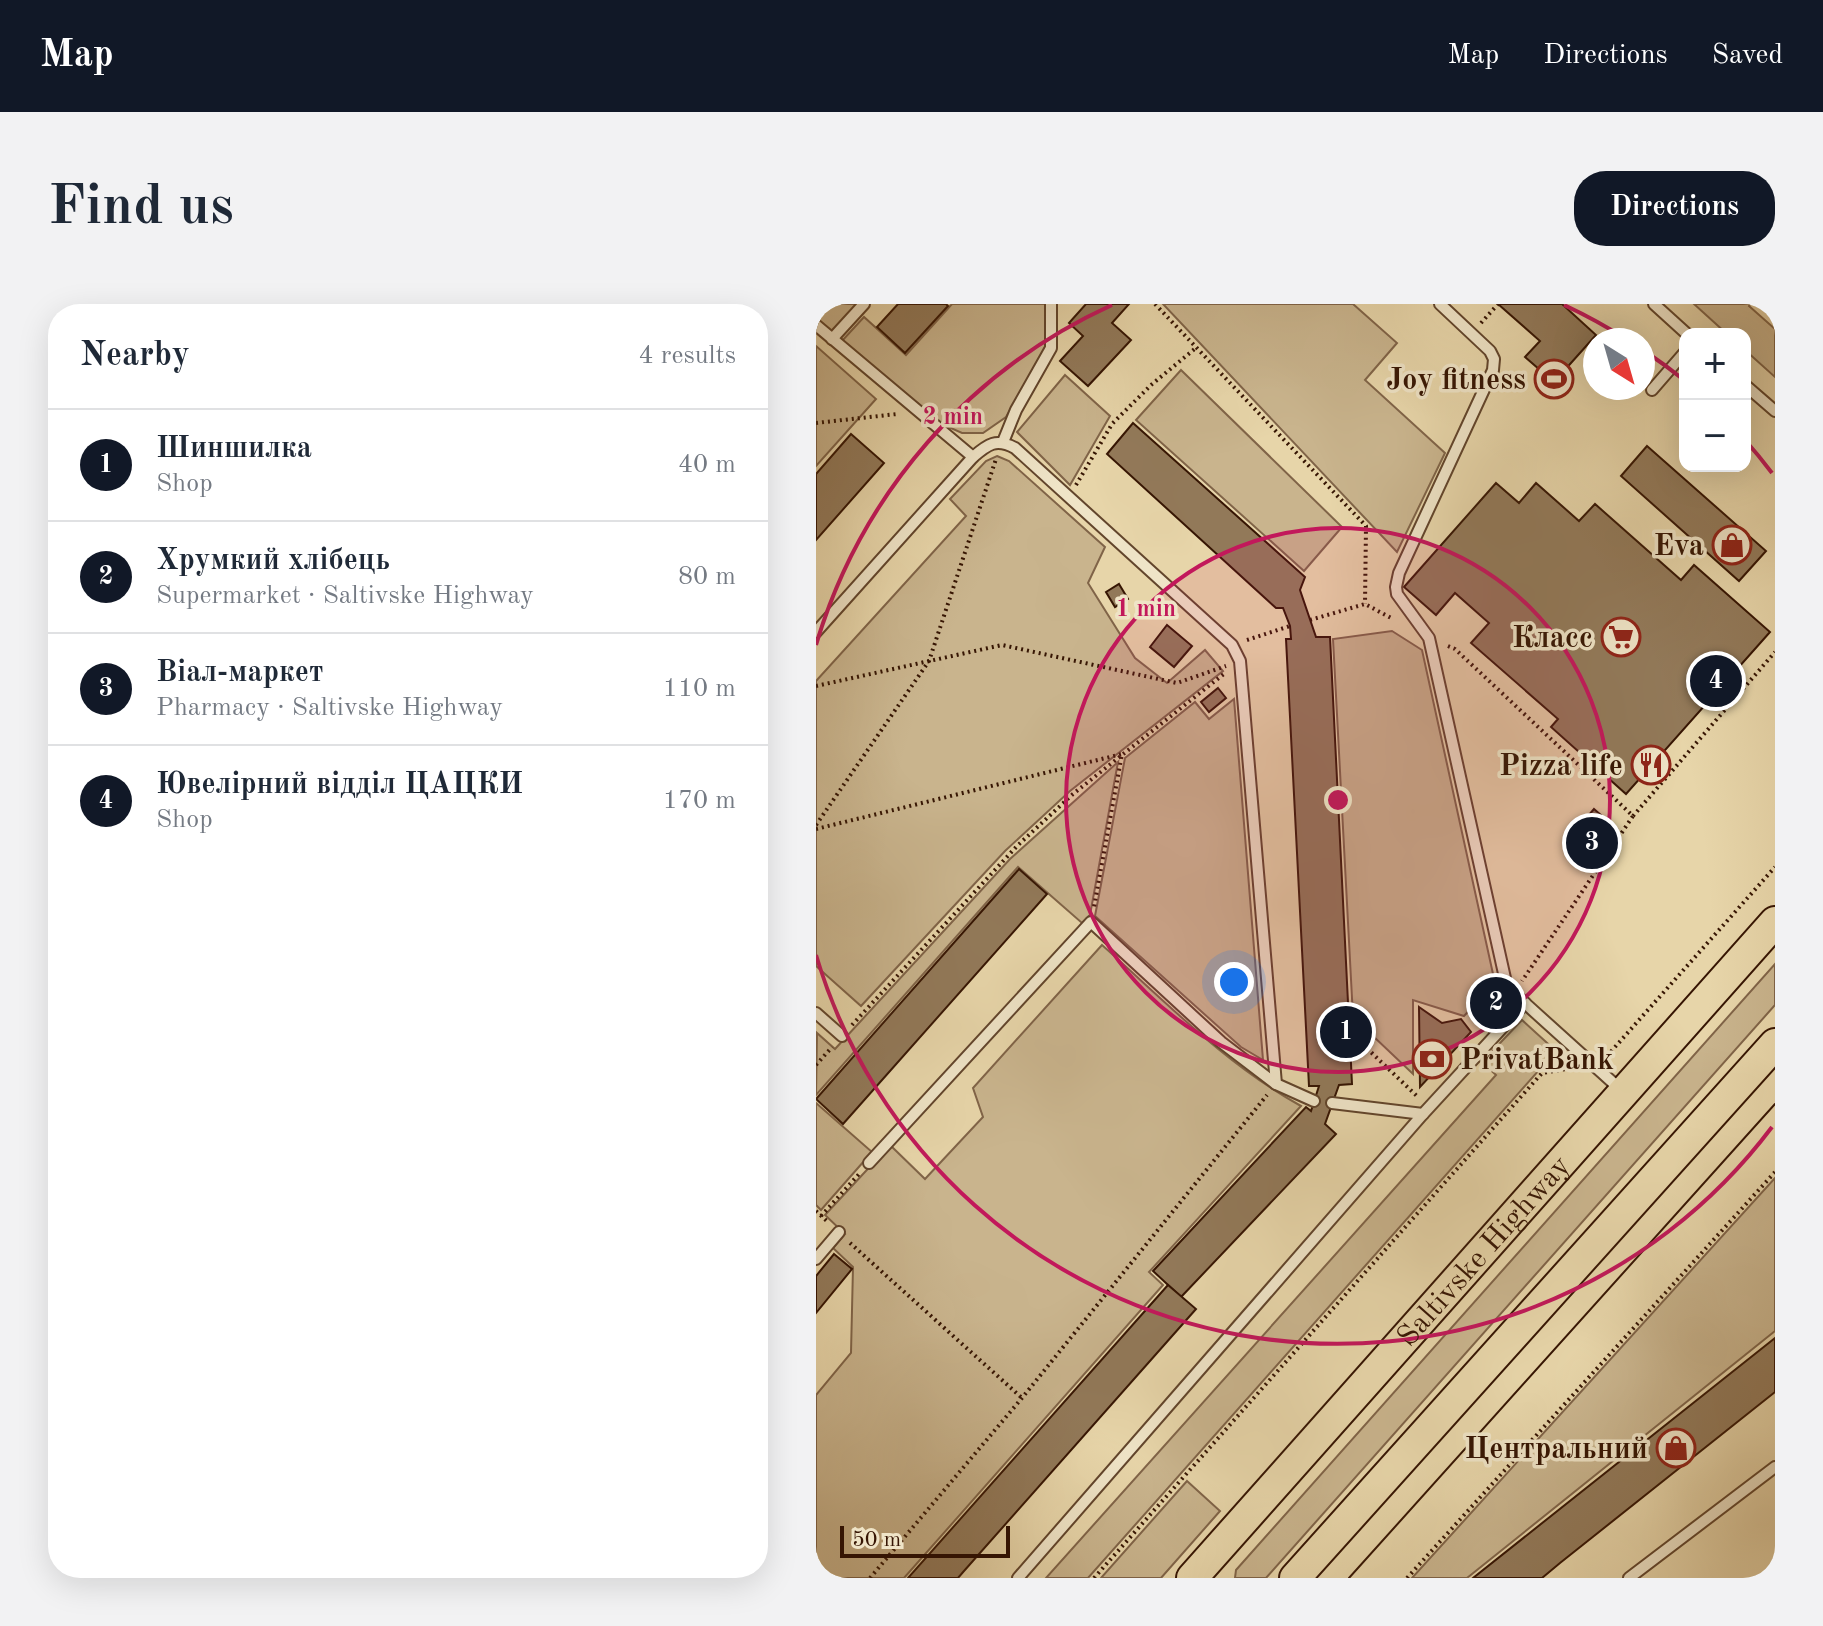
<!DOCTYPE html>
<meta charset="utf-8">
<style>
body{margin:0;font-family:"Old Standard TT",serif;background:#f2f2f3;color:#1f2937}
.controls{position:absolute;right:24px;top:24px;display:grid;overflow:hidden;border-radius:16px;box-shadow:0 8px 32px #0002}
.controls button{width:72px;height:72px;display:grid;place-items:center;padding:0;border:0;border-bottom:2px solid #e0e1e3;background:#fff;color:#1f2937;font:40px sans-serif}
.compass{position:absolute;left:767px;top:24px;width:72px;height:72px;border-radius:50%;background:#fff;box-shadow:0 8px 32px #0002;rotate:143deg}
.scale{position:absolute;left:24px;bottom:20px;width:170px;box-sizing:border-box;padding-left:8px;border:4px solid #361503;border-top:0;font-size:22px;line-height:28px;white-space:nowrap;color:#361503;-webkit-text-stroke:6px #efe4c7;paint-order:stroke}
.you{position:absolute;left:418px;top:678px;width:28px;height:28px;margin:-20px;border:6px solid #fff;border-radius:50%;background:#1a73e8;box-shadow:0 0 0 12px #1a73e833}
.badge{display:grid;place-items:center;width:52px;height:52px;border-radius:50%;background:#111827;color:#fff;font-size:26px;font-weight:700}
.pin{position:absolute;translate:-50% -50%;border:4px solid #fff;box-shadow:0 2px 8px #0006}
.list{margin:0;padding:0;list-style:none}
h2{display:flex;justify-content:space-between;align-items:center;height:104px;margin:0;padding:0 32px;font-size:34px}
h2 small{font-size:26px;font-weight:400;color:#747a83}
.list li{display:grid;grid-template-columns:52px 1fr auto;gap:24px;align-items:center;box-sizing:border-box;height:112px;padding:0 32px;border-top:2px solid #e0e1e3}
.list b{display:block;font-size:30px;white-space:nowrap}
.list p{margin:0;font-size:26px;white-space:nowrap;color:#747a83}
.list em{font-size:26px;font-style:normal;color:#747a83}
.map{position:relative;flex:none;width:959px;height:1274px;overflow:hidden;border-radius:32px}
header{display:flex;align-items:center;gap:48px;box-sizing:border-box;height:112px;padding:0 40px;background:#111827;color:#fff}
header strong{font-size:38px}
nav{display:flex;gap:44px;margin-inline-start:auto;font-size:28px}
.intro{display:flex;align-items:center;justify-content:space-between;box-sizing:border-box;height:192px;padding:0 48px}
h1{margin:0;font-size:56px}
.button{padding:20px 36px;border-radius:32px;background:#111827;color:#fff;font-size:28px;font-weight:700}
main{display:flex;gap:48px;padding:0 48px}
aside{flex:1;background:#fff;border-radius:32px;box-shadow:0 8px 32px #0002}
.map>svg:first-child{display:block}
</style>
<header>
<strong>Map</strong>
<nav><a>Map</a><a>Directions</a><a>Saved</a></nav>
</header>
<div class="intro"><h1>Find us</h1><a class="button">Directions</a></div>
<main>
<aside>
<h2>Nearby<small>4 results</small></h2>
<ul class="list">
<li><span class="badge">1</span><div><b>Шиншилка</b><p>Shop</p></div><em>40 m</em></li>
<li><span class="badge">2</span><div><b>Хрумкий хлібець</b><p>Supermarket · Saltivske Highway</p></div><em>80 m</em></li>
<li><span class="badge">3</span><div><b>Віал-маркет</b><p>Pharmacy · Saltivske Highway</p></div><em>110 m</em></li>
<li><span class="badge">4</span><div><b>Ювелірний відділ ЦАЦКИ</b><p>Shop</p></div><em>170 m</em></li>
</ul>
</aside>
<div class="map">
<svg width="959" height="1274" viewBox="0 0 959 1274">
<rect width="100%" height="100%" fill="#e7d5a9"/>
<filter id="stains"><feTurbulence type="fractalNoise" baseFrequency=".0025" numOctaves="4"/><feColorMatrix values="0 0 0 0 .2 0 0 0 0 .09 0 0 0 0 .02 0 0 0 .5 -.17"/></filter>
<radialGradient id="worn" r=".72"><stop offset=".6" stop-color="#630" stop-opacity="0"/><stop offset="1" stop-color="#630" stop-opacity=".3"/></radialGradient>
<g fill="#c9b48d" stroke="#806448" stroke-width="2">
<polygon points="0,0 41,0 15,29 0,16"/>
<polygon points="136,0 230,0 230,43 190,113 167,129 146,129 121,118 25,38 48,13 90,51"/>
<polygon points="347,0 537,0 581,39 549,76 629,149 581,248"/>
<polygon points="878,0 934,0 933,2 959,25 959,73 929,46 929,30 911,30"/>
<polygon points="0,42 60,95 0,162"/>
<polygon points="365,66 526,223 488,267 320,116"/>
<polygon points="249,71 294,112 254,181 201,128"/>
<polygon points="181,152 193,157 289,243 272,279 319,354 351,379 389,346 407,367 254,487 189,547 45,702 0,662 0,377 150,212 134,195 170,157"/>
<polygon points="576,327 606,346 679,679 648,712 597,696 597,770 537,713 517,335"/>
<polygon points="418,395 447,756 425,743 279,612 309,454 379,398 393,415"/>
<polygon points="302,458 274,611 266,619 202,563 0,791 1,729 19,745 194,555"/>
<path d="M286 641C349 697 410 761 485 802L333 968 347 981 88 1274H0V1091L35 1049 37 963 17 944 29 930 9 911 74 841 109 875 167 813 157 784Z"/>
<polygon points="959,660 959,701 450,1274 419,1274 420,1266"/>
<polygon points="706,716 740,747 272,1274 230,1274 680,771 666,758"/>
<polygon points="0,799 56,848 5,906 0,901"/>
<polygon points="959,874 959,1027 651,1274 596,1274"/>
<polygon points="371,1177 404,1207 345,1274 285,1274"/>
</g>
<g fill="#927959" stroke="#361503" stroke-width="2">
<polygon points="82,0 130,0 132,2 89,49 61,23"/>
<polygon points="270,0 313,0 296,19 315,36 272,82 244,57 267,32 253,19"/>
<polygon points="682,0 746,0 780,31 738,78 709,53 724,37"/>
<polygon points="317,119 489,273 484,286 500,333 514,333 536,780 523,781 509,820 520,830 365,993 337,967 490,803 495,807 503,782 493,782 470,335 475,335 474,322 467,304 460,304 291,150"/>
<polygon points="35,130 68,159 0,236 0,170"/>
<polygon points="831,142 950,247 923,277 805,172"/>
<polygon points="680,179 703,199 720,179 763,217 779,200 865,276 878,261 954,328 810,490 735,423 742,415 655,339 673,319 639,289 620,311 588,283"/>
<polygon points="303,280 312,295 299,303 290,288"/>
<polygon points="351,321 376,342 358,363 334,343"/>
<polygon points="402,384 410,394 393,408 385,398"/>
<polygon points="778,505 801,525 773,558 750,538"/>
<polygon points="203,565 231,590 27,820 0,795"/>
<polygon points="603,703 626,719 645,715 655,728 604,783"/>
<polygon points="18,950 36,965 0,1009 0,972"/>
<polygon points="352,981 380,1005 148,1267 142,1274 92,1274"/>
<polygon points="959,1034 959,1088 744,1259 726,1274 657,1274"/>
</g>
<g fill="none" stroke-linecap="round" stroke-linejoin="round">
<g stroke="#62452c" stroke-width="14">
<g id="lane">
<polyline points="624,0 674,47 678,55 677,66 583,269 580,283 581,290 613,334 691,683 804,785"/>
<polyline points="838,0 871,30"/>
<polyline points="0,21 157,153 0,328"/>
<polyline points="16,35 48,0"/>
<polyline points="929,81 959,107"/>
<polyline points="836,86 869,48"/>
<polyline points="187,138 200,106 235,44 235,0"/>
<path d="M157 153C172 140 180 134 199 144L416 341 424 357 460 780 498 797"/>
<polyline points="0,709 26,732"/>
<polyline points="516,799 607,810 709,699"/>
<polyline points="53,859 275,618 405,738 460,780"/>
<polyline points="0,955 23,928"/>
<polyline points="202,1274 607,810"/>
<polyline points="813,1274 959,1163"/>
</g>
</g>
<g stroke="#361503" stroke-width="34">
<g id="primary">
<path id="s1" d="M376 1274 959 618"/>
<polyline points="479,1274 959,740"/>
</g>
</g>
<g stroke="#361503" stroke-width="4" stroke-dasharray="2 4" stroke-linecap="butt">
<polyline points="339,0 550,222 549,300"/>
<polyline points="665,19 682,0"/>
<polyline points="0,119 81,110"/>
<polyline points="260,181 296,120 335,81 381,43"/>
<polyline points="494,316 549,300 577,315"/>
<polyline points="431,336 474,322"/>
<polyline points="632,342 639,345 817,512 706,677"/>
<polyline points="0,382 186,341 361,379 410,362"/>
<polyline points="817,512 959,348"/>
<polyline points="0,521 113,357 180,155"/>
<polyline points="0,525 306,450 278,603"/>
<polyline points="36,721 201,542 257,490 409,369"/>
<polyline points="538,732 603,794"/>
<polyline points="791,752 959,563"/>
<polyline points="0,761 16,743"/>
<polyline points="0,907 13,919"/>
<polyline points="5,912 44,869"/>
<polyline points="34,939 206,1094"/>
<polyline points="54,1274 206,1094 451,791"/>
<polyline points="278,1274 726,769 756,764"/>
<polyline points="591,1274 959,868"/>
</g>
<use href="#lane" stroke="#efe4c7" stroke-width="10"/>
<use href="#primary" stroke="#e7d5a9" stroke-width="30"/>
<polyline stroke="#361503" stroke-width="2" points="533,1274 959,800"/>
</g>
<circle cx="522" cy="496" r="272" fill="#c2185b" fill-opacity=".12"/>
<g fill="none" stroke="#c2185b" stroke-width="4">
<circle cx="522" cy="496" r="272"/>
<path d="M956 823A544 544 0 0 1 0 651M0 341A544 544 0 0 1 296 1M748 1A544 544 0 0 1 810 35M830 48A544 544 0 0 1 868 76M929 136A544 544 0 0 1 956 169"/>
</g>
<defs>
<g id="stadium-ring" transform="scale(2)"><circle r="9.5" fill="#efe4c7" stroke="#8f2418" stroke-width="1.5"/><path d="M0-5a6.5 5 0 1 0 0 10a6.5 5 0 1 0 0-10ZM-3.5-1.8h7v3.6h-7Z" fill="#8f2418"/></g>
<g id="shop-ring" transform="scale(2)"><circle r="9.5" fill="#efe4c7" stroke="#8f2418" stroke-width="1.5"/><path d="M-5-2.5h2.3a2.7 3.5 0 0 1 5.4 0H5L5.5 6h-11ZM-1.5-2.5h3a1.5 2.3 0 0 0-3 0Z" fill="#8f2418"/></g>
<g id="supermarket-ring" transform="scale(2)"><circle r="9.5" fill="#efe4c7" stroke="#8f2418" stroke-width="1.5"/><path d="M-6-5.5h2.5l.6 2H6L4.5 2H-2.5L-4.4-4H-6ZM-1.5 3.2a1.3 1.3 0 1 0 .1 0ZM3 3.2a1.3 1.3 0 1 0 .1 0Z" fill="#8f2418"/></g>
<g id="restaurant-ring" transform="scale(2)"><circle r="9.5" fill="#efe4c7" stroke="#8f2418" stroke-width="1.5"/><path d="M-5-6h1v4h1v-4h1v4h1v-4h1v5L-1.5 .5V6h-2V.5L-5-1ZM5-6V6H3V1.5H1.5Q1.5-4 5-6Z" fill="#8f2418"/></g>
<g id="bank-ring" transform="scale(2)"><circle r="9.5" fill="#efe4c7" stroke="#8f2418" stroke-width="1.5"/><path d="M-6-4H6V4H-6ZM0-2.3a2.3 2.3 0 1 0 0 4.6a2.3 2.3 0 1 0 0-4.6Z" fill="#8f2418"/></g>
</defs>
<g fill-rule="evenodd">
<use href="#stadium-ring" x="738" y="75"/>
<use href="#shop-ring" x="916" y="241"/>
<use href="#supermarket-ring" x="805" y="333"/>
<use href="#restaurant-ring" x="835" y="461"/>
<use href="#bank-ring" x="616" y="755"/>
<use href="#shop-ring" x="860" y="1144"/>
</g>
<g text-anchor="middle" stroke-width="7" stroke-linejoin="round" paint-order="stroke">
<g font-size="30" font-weight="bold" fill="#361503" stroke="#efe4c7" text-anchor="end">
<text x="710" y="85">Joy fitness</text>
<text x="888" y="251">Eva</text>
<text x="777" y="343">Класс</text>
<text x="807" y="471">Pizza life</text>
<text x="644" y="765" text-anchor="start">PrivatBank</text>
<text x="832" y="1154">Центральний</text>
</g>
<g font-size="30" fill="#361503" stroke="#efe4c7">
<text dy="10" stroke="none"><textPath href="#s1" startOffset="438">Saltivske Highway</textPath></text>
</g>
</g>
<circle cx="522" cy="496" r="12" fill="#c2185b" stroke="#efe4c7" stroke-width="4"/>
<g font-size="24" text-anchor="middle" font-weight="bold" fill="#c2185b" stroke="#efe4c7" stroke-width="7" stroke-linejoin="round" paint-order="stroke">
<text x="137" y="120">2 min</text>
<text x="330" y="312">1 min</text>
</g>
<rect width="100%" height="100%" filter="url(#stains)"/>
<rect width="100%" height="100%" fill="url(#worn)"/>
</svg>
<div class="controls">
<button>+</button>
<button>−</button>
</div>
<svg class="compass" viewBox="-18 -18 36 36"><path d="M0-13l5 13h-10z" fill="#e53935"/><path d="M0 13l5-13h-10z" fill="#747a83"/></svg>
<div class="scale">50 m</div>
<div class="you"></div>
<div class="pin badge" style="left:530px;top:728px">1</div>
<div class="pin badge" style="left:680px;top:699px">2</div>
<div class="pin badge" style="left:776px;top:539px">3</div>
<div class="pin badge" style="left:900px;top:377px">4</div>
</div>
</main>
